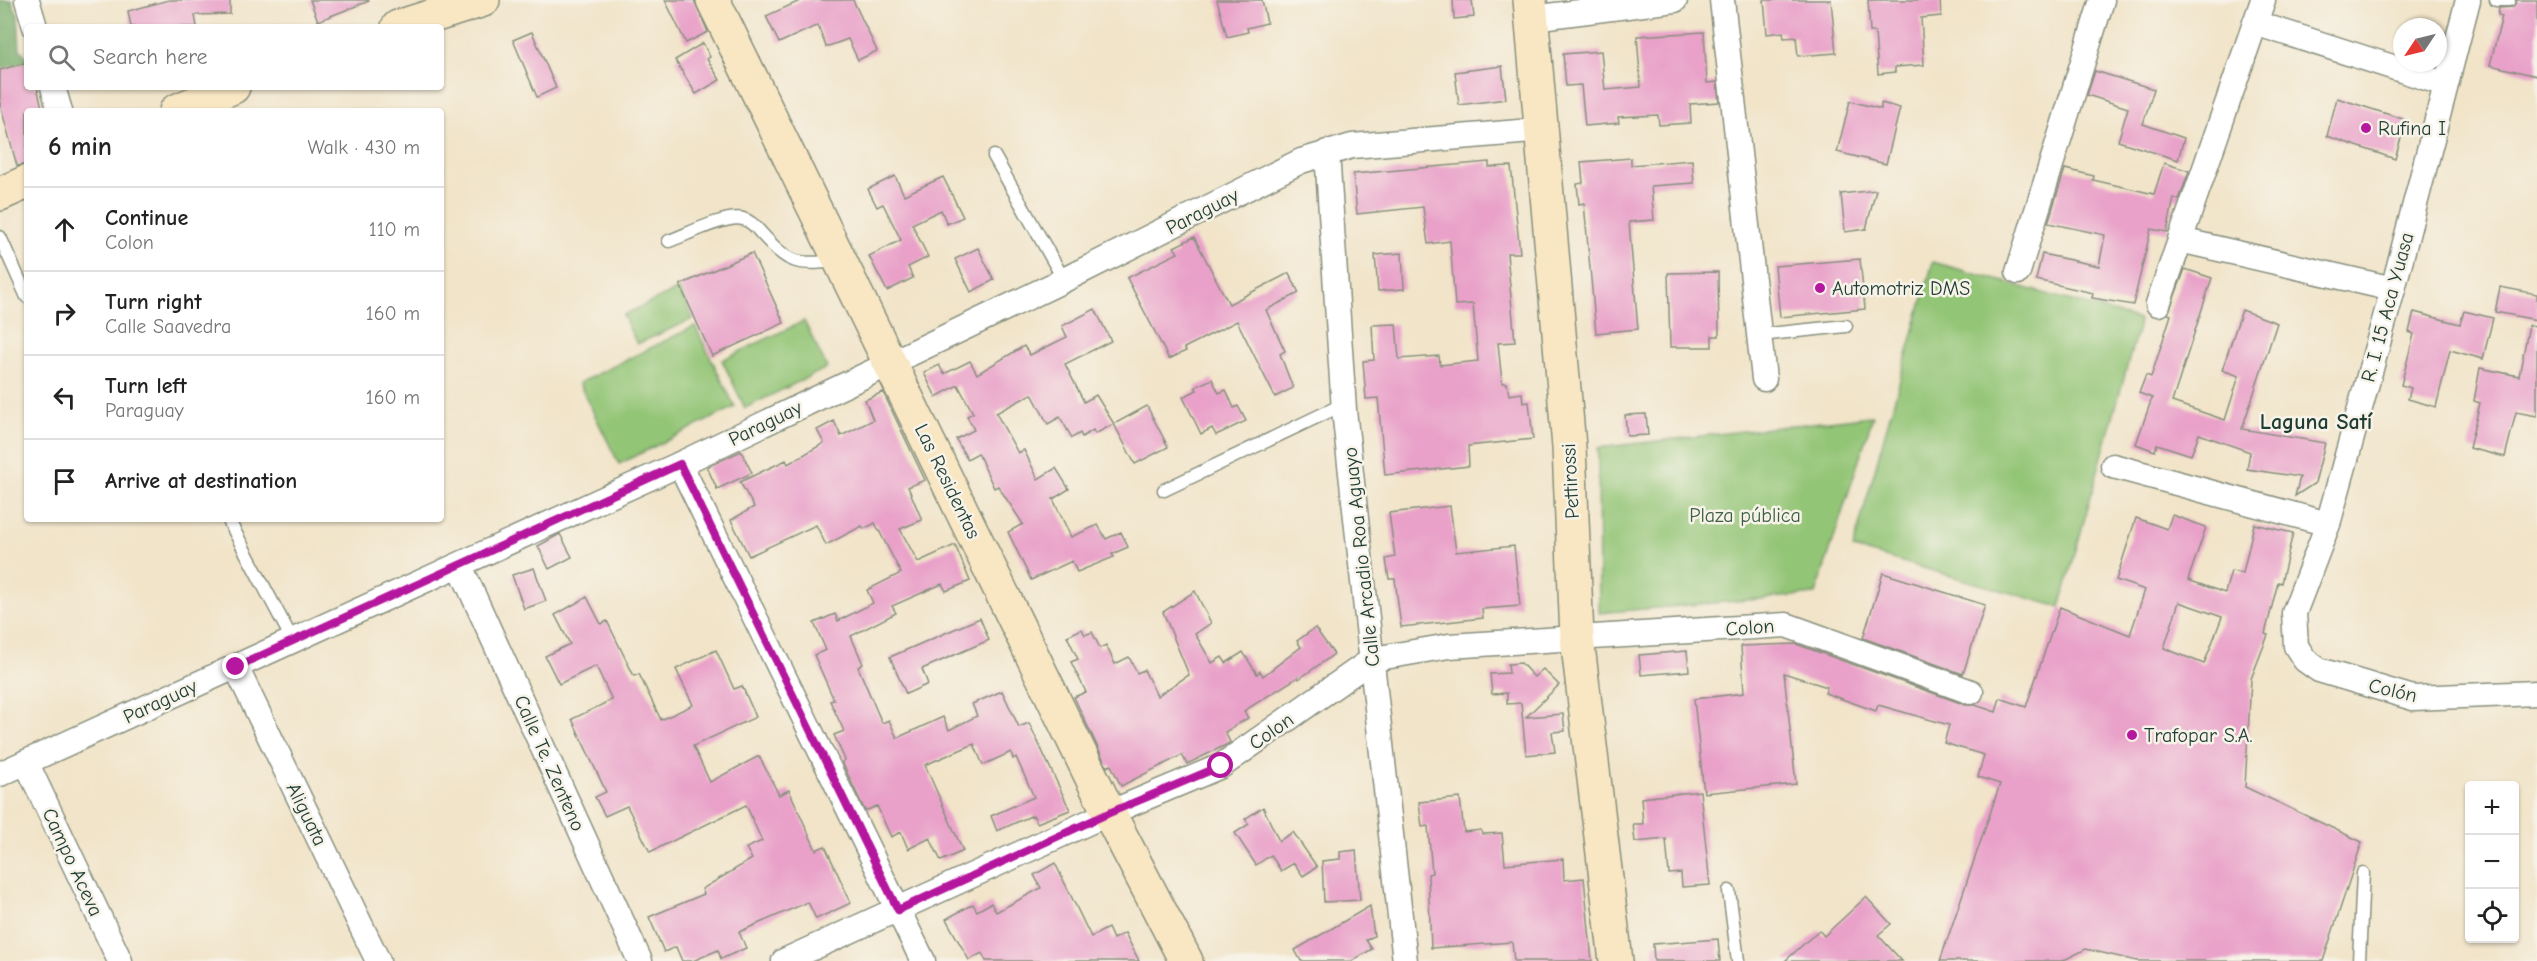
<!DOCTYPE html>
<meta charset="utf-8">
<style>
body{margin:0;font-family:"Comic Neue",sans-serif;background:#f2f2f2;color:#222}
.controls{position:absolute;right:18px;bottom:18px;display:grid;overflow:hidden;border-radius:6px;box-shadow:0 2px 4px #0004}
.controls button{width:54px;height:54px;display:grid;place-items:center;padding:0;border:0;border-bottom:2px solid #e0e0e0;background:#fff;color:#222;font:30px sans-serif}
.compass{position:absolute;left:2393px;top:18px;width:54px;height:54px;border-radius:50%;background:#fff;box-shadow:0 2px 4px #0004;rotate:235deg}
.stop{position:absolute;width:18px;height:18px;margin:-14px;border:4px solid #b5179e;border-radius:50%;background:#fff}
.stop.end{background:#b5179e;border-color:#fff;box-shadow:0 2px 6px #0008}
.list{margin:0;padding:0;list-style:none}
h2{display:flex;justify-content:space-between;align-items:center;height:78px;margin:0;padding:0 24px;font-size:26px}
h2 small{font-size:20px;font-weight:400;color:#767676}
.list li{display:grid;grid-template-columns:39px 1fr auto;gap:18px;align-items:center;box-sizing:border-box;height:84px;padding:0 24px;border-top:2px solid #e0e0e0}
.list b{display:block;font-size:22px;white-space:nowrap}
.list p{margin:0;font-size:20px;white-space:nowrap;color:#767676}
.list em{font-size:20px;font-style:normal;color:#767676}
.icon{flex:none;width:33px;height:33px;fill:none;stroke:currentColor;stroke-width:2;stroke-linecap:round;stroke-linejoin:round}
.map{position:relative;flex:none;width:2537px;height:961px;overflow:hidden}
.search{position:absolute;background:#fff;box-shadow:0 2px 4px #0004;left:24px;top:24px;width:420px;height:66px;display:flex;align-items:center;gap:15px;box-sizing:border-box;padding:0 21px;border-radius:6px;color:#767676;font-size:22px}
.panel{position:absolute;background:#fff;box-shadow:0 2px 4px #0004;left:24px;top:108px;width:420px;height:414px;border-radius:6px}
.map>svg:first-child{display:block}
</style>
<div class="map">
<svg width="2537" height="961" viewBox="0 0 2537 961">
<rect width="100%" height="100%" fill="#f7f3e8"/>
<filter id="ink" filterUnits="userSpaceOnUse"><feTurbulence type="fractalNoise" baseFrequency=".0167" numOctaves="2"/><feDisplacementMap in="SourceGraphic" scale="12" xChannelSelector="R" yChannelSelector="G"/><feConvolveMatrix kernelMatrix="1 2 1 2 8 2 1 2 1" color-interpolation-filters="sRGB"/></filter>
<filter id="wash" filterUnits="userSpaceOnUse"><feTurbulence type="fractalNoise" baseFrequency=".008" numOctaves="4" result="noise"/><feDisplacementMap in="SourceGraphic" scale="24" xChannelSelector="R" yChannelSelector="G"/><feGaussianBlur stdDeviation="1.35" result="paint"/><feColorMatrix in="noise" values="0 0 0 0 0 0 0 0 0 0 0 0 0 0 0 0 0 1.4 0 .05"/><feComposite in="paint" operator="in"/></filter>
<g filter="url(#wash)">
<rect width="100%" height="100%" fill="#f1e4c9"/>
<g fill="#93c576" stroke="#598155" stroke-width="1.5">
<polygon points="1933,262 2140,320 2060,607 1853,548"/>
<polygon points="679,289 693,319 637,344 623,315"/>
<polygon points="804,321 827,368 745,408 722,360"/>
<polygon points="695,326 735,407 619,464 579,383"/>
<polygon points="1873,416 1816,594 1599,613 1598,448"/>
</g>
<polygon fill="#76aa67" stroke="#4a744e" stroke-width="1.5" points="0,0 11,0 18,15 20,49 27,58 27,64 0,75"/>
<g id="blocks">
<g fill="#e9a1c9" fill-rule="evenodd">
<polygon points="169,0 230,0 230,14 195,15 197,27 131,27 128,11"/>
<polygon points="310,0 368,0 369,1 318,21"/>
<polygon points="665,0 694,0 708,32 686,43"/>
<polygon points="802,0 853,0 877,51 858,60 848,39 826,47 818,25 779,43 766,16"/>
<polygon points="1217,0 1262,0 1267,23 1247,28 1248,32 1227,37"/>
<polygon points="1453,0 1472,0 1474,17 1454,19"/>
<polygon points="1764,0 1831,0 1836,53 1798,56 1796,37 1784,38 1783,32 1767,34"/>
<polygon points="1868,0 1940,0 1941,16 1921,18 1924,65 1895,67 1895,72 1878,74 1875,32 1870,32"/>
<polygon points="2517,0 2537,0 2537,76 2490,65 2502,16 2498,15 2499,8 2513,7"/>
<polygon points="532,32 556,88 537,97 513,40"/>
<polygon points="1704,32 1707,83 1717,82 1719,102 1690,104 1691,123 1659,125 1658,115 1618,117 1619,123 1585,126 1581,85 1566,86 1563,54 1601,51 1605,90 1641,87 1637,36"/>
<polygon points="703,43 710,57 707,59 720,80 696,94 675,60"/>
<polygon points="27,62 27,87 37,87 43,111 27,111 27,164 17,166 0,104 0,70"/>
<polygon points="1502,66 1506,99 1459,105 1455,72"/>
<polygon points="2095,71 2154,89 2143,124 2184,138 2178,160 2118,141 2128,108 2087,95"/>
<polygon points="2337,98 2406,120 2395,159 2327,136"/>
<polygon points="1850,101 1881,109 1881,103 1900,108 1886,164 1837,152"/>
<polygon points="1631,158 1631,165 1692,160 1694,183 1651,186 1654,220 1629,222 1638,329 1596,333 1584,203 1579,204 1577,184 1583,183 1581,162"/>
<polygon points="1489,162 1489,167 1511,166 1520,253 1507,253 1515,342 1498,343 1502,383 1507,383 1509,395 1522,393 1523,403 1529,402 1533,439 1468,446 1469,466 1385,475 1378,398 1366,399 1363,361 1374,360 1372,325 1396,324 1399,359 1439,356 1440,365 1478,361 1473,304 1455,305 1450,241 1428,244 1423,207 1357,214 1353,174"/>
<polygon points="2164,163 2189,171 2179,200 2174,198 2167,232 2151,229 2133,305 2092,298 2093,293 2036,280 2042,254 2099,266 2105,235 2048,223 2065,169 2094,176 2093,180 2154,194"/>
<polygon points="895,176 904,195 943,177 963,217 947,224 941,210 912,224 928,257 908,267 913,278 887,291 869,256 901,240 883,204 877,207 868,189"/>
<polygon points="1876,190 1866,229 1845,232 1841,194"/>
<polygon points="1194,237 1229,304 1289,273 1299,293 1266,310 1285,351 1280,354 1293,388 1275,397 1237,321 1184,348 1186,351 1169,359 1127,278 1178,253 1174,247"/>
<polygon points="978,248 994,280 971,292 955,259"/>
<polygon points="752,253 784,323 712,356 680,285"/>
<polygon points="1402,253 1404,289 1378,291 1375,255"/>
<polygon points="1860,259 1865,309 1780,317 1775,266"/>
<polygon points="2185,269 2212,278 2172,402 2225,420 2239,376 2222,370 2242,310 2277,323 2242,429 2325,443 2315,483 2295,496 2300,477 2247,469 2250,452 2199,434 2191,455 2157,444 2155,451 2136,444 2152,398 2139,393 2146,375 2151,377 2171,315 2168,314"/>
<polygon points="1718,272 1719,336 1712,336 1712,347 1670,347 1668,273"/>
<polygon points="2500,287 2537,294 2537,320 2495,312"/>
<polygon points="1095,309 1111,341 1065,364 1084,402 1096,395 1114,424 1095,434 1093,430 1082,437 1080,433 1072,438 1060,417 1048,424 1032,394 996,413 1018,453 1024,450 1038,479 1056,468 1069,489 1053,499 1071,537 1098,525 1106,539 1121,532 1128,547 1112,554 1114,557 1077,572 1072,561 1031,580 1008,532 1023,524 998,486 994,488 978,453 967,459 956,439 974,430 967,416 973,413 958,385 936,397 924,373 939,365 944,374 970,361 977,374 1024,346 1030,355 1067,337 1062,326"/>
<polygon points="2464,311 2493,318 2483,359 2450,350 2436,407 2408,399 2411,388 2401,385 2414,334 2409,332 2414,312 2460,324"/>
<polygon points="2529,325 2537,326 2537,416 2516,412 2505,457 2469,448 2480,403 2474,401 2480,368 2519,376"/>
<polygon points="1212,379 1219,393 1226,390 1234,408 1238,406 1246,421 1216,435 1212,428 1201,434 1183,397 1197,390 1195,387"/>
<polygon points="883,392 925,480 908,487 922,520 900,529 918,562 955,545 970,581 946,591 942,584 892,606 896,613 851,636 863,664 858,667 882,723 889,720 897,738 943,717 949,730 977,716 972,704 1002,691 1019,727 1029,723 1070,810 1037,823 1033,815 997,831 991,816 1034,797 1016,757 1013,759 1011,752 983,765 974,744 925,765 963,851 941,861 930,838 908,849 901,832 891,837 877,806 865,811 842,762 845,760 834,735 844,731 830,701 834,700 814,655 826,650 814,623 835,614 838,621 873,603 867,590 901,573 875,523 864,529 862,526 826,545 816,525 749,556 731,520 754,507 740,482 786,460 788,464 824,443 817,430 834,421 841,436 873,420 865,400"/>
<polygon points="1147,406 1168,447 1135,464 1114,424"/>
<polygon points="1646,414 1648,435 1627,436 1625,415"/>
<polygon points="741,451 752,473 717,489 707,467"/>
<polygon points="1450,506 1456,552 1514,546 1520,606 1482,609 1483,618 1401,627 1395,579 1389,579 1386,559 1395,557 1389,513"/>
<path d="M2172 515 2206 527 2188 580 2225 593 2231 571 2243 573 2254 524 2293 533 2281 583 2278 582 2265 634 2268 635 2251 679 2245 787 2362 842 2323 961H2137L2086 949 2062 961H1940L2000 784 1978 777 1984 755 1944 743 1949 725 1878 705 1876 711 1825 693 1827 687 1784 673 1796 784 1704 793 1694 699 1744 693 1741 646 1796 644 1966 705H1975L1996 712 2000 698 2026 707 2060 607 2130 635 2145 590 2116 580 2136 518 2167 529ZM2179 602 2222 617 2204 664 2164 648Z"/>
<polygon points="560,534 572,557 549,569 538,546"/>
<polygon points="534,568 546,601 524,609 512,575"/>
<polygon points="1883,573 1985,605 1963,674 1863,638"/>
<polygon points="1195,591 1211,623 1195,634 1212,663 1222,657 1226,663 1243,652 1257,674 1260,671 1263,676 1301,647 1297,641 1315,628 1334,654 1299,679 1298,677 1244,711 1248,718 1225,732 1230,742 1226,745 1187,764 1182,755 1121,786 1111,765 1107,767 1074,697 1086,692 1071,662 1078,659 1067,636 1082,629 1085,635 1092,632 1100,648 1106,645 1115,664 1129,657 1137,673 1144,670 1157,696 1189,675 1163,612"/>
<polygon points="587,597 601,624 607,621 634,676 639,674 661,720 693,705 676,669 716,650 734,689 742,686 756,717 693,746 710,782 759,756 779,795 789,790 816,850 825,846 851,903 816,919 808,902 739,932 746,948 721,959 718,950 693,961 682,961 676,947 664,952 649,917 704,894 702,889 752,859 746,848 762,841 746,805 650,852 627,806 605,816 595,797 606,792 572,719 612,700 596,666 559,684 545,656 570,644 555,615"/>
<polygon points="980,618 989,640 922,669 928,684 906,694 890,657"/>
<polygon points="1687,651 1689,671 1641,675 1639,655"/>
<polygon points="1521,663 1534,677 1543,669 1559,685 1526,717 1563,714 1565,731 1552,732 1555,752 1526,755 1521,703 1507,704 1507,693 1492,694 1490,674 1509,673 1508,664"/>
<polygon points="1700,791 1710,885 1682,887 1681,873 1669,874 1666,839 1635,842 1633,824 1643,824 1641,798"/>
<polygon points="1460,798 1464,832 1481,830 1482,834 1502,833 1505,864 1563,859 1564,880 1584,878 1592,961 1514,961 1512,942 1431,948 1428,874 1432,873 1428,826 1422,827 1419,802"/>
<polygon points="1263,807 1279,841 1293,832 1317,867 1303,876 1294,863 1281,871 1271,855 1256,865 1235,833 1249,824 1245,819"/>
<polygon points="1356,850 1360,900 1324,902 1322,861 1340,859 1340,852"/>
<polygon points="1055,863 1091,937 1108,928 1113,939 1125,933 1139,961 986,961 982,953 969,960 946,919 973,904 977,911 991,903 996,912 1041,888 1034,875"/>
<polygon points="1866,897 1891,924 1878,935 1902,961 1785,961 1819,930 1824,936"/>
<polygon points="1370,906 1374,936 1366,940 1372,949 1352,961 1301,961 1295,950"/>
<polygon points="1718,939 1720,961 1654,961 1653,944"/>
</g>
</g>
</g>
<g filter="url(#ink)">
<use href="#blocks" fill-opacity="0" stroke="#88907e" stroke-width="1.5"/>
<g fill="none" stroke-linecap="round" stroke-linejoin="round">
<g stroke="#88907e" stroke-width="15">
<g id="lane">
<polyline points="2496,0 2509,0"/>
<polyline points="994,156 1064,280"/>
<polyline points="0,237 27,297"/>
<path d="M669 241C686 235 727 214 743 219 751 221 757 228 761 233 790 265 796 265 838 261"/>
<polyline points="1759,335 1846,326"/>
<polyline points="1164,490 1344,404"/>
<polyline points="228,519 293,641"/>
<polyline points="1729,891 1738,961"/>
<polyline points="2359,961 2363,873"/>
</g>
</g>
<g stroke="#88907e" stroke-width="27">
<g id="street">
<polyline points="27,0 35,27"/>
<polyline points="1722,0 1764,379"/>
<polyline points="2468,0 2393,289 2328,524 2294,613 2296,646 2305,660 2319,670 2413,698 2537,693"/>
<polyline points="1532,18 1675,0"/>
<polyline points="2255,23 2445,84"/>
<polyline points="53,87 60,111"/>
<polyline points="1327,152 1344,410 1405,961"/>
<polyline points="2180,240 2393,289"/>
<polyline points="2018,272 2102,0"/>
<polyline points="2158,304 2263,0"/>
<polyline points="680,464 923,961"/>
<polyline points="2113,466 2328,524"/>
<polyline points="460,566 640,961"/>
<polyline points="236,667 378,961"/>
<polyline points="26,762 120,961"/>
<polyline points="0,774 680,464 1064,280 1301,161 1352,146 1543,130"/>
<polyline points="784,961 1109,813 1221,766 1373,659 1449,646 1786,625 1971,692"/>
</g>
</g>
<g stroke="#88907e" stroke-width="36">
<g id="secondary">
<polyline points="713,0 1109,813 1186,961"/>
<polyline points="1530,0 1569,447 1577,638 1616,961"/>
<polyline points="398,27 483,0"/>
<polyline points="176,111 233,87"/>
<polyline points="0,194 27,182"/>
</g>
</g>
<use href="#lane" stroke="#fff" stroke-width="12"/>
<use href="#street" stroke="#fff" stroke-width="24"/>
<use href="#secondary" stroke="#f9e7c3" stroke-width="33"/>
</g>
</g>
<g fill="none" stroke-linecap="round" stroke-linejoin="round" filter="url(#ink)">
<polyline stroke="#b5179e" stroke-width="8" points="236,667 680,464 898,910 1109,813 1221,766"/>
</g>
<g fill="#b5179e" stroke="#f7f3e8" stroke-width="2">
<circle cx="2366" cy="128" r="6"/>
<circle cx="1820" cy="288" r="6"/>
<circle cx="2132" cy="735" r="6"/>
</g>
<g text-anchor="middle" stroke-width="5" stroke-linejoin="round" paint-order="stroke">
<g font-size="20" fill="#1f3d34" stroke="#f7f3e8" text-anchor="start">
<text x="2378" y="135">Rufina I</text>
<text x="1832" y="295">Automotriz DMS</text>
<text x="2144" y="742">Trafopar S.A.</text>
</g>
<g font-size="20" fill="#1f3d34" stroke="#f7f3e8">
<text transform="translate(1202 211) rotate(-27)" y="7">Paraguay</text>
<text transform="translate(2387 307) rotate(-75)" y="7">R. I. 15 Aca Yuasa</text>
<text transform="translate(765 423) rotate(-26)" y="7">Paraguay</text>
<text transform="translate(948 481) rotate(64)" y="7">Las Residentas</text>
<text transform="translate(1570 481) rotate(-93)" y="7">Pettirossi</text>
<text transform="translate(1361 557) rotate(-96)" y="7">Calle Arcadio Roa Aguayo</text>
<text transform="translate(1750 627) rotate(-4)" y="7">Colon</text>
<text transform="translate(2393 690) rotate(13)" y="7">Colón</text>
<text transform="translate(160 701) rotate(-25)" y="7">Paraguay</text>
<text transform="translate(1271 731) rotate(-35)" y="7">Colon</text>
<text transform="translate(550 763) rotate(66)" y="7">Calle Te. Zenteno</text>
<text transform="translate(307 814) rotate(64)" y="7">Aliguata</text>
<text transform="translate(73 862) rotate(65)" y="7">Campo Aceva</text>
</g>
<g font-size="20" fill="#3c5f44" stroke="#f7f3e8">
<text x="1745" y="522">Plaza pública</text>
</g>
<g font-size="22" font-weight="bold" fill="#1f3d34" stroke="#f7f3e8">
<text x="2316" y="429">Laguna Satí</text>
</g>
</g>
</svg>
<div class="controls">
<button>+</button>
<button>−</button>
<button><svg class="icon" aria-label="locate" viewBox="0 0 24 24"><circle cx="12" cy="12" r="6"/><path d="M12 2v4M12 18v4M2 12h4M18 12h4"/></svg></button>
</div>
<svg class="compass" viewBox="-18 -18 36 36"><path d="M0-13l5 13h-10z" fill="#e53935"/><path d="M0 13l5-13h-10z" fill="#767676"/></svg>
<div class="stop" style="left:1221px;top:766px"></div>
<div class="stop end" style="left:236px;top:667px"></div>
<div class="search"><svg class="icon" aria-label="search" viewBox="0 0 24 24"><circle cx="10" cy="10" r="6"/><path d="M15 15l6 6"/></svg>Search here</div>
<section class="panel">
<h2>6 min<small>Walk · 430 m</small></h2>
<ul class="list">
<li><svg class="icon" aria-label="ahead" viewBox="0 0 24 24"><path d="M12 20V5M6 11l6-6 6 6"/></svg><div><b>Continue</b><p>Colon</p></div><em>110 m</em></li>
<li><svg class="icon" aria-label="right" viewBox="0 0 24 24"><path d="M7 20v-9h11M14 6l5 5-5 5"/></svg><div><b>Turn right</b><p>Calle Saavedra</p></div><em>160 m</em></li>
<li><svg class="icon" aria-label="left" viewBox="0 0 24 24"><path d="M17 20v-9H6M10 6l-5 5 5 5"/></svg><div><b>Turn left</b><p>Paraguay</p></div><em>160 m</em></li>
<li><svg class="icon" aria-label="arrive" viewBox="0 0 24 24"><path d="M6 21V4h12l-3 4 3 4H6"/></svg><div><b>Arrive at destination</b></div></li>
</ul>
</section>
</div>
